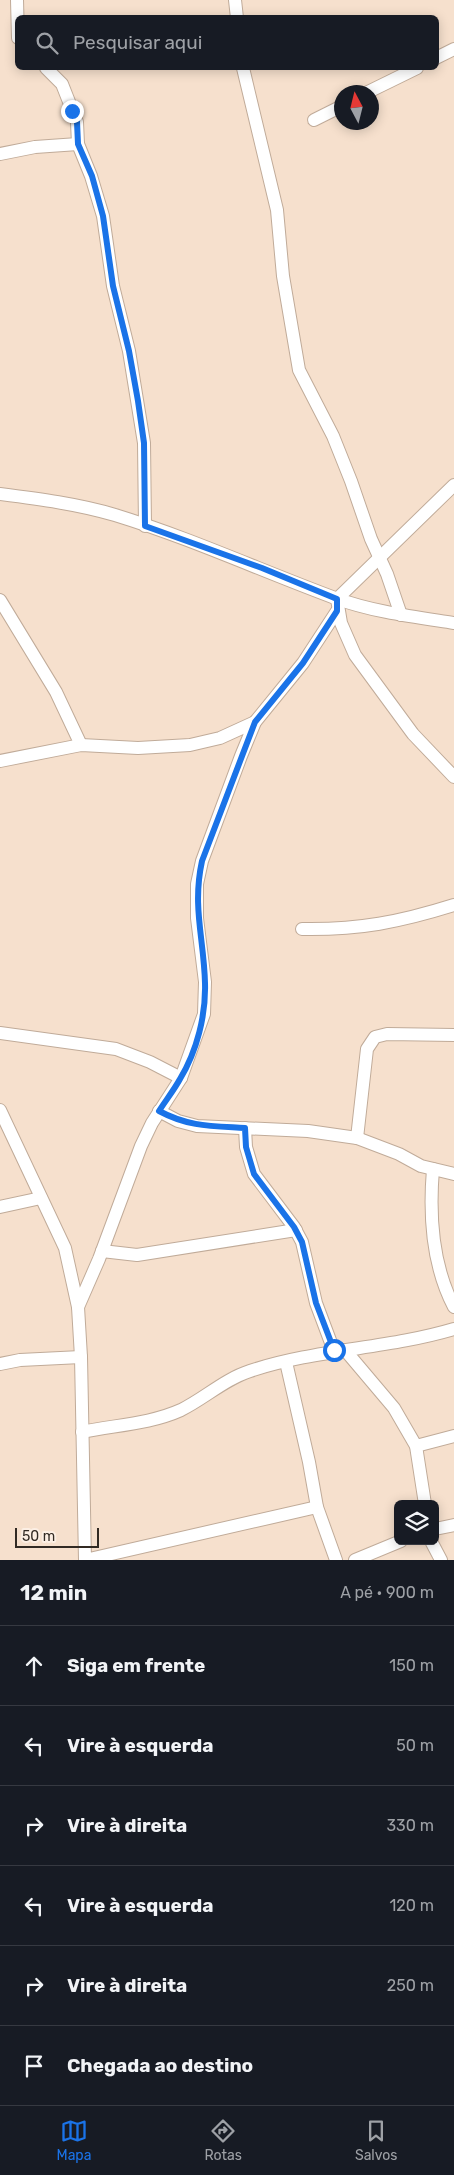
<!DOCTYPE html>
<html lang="pt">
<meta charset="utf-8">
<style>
body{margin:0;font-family:Rubik,sans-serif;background:#242831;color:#f1f3f6}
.controls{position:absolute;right:15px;bottom:15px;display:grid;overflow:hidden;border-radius:8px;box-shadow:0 2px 12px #0003}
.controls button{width:45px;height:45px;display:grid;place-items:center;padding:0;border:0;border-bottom:1px solid #363941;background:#171b24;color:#f1f3f6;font:25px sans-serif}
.compass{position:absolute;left:334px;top:85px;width:45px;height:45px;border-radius:50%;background:#171b24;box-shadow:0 2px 12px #0003;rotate:353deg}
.scale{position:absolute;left:15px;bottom:12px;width:84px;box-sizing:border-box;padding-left:5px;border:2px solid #322a23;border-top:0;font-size:14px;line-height:18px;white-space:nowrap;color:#322a23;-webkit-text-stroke:4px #fcefe4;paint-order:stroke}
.stop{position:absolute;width:15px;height:15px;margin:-11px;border:4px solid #1a73e8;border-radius:50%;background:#fff}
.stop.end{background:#1a73e8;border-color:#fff;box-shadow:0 1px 5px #0008}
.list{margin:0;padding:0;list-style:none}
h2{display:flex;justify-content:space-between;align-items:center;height:65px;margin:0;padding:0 20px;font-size:21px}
h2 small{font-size:16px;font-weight:400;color:#9ea1a6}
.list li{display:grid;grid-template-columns:32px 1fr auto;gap:15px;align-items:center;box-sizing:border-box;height:80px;padding:0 20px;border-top:1px solid #363941}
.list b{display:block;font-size:19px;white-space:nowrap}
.list em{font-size:16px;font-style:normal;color:#9ea1a6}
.icon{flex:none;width:28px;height:28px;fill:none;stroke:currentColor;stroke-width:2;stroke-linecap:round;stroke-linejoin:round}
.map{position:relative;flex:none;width:454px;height:1560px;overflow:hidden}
.search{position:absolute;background:#171b24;box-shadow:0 2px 12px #0003;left:15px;right:15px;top:15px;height:55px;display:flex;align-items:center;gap:12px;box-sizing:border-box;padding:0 18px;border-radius:8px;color:#9ea1a6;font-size:19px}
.sheet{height:545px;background:#171b24}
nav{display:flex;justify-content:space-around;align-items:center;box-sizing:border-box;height:70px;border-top:1px solid #363941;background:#171b24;font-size:14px;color:#9ea1a6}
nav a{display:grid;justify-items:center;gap:2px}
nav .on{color:#1a73e8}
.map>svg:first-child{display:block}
</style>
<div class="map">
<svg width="454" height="1560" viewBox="0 0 454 1560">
<rect width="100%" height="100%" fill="#f6e0cd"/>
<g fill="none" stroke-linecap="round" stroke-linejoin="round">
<g stroke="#c0ab99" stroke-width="14">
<g id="minor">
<polyline points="17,0 18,38"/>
<polyline points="235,0 237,18"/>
<polyline points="436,58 454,49"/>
<polyline points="46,68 62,84 77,122 78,144 91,176 103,216 113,286 129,351 144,443 145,526"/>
<polyline points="243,68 277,210 283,276 299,370 333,436 351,481 371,539 387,574 401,615"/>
<polyline points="368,92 417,68"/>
<polyline points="314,120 342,106"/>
<polyline points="0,154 35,147 78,144"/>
<polyline points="454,485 337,599 341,623 355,655 413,734 454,777"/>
<path d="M0 494C39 499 78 504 115 515 190 538 262 571 335 598 373 612 415 617 454 623"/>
<polyline points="0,600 56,692 81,745"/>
<polyline points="0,761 81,745 138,748 190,745 220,738 255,722"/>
<path d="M302 929C359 930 400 922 454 905"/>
<polyline points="0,1033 116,1049 150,1062 181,1078"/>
<polyline points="0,1110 65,1248 78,1307 81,1357 85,1560 317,1507"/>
<polyline points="159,1111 178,1121 197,1126 308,1131 357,1138 399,1154 421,1166 454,1174"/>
<polyline points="245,1128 246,1147 254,1174 294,1227 302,1242 316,1303 334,1351"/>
<polyline points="357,1138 367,1049 375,1037 387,1034 454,1035"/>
<path d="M433 1169C429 1216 432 1265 454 1307"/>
<polyline points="0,1207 41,1198"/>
<polyline points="102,1251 137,1255 296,1230"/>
<polyline points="78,1307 99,1259 141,1146 152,1123 181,1078 204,1014 205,982 197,918 197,884 202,861 241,756 255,722 303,663 337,611"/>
<polyline points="345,1350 394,1408 416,1446 425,1504"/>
<polyline points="286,1362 309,1462 317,1507 336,1560"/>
<polyline points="0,1364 20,1360 81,1357"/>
<path d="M82 1432C115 1425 150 1424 181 1410 205 1398 225 1379 250 1371 316 1349 387 1349 454 1329"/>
<polyline points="416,1446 454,1436"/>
<polyline points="435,1529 454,1525"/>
<polyline points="431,1541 441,1560"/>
<polyline points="355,1560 401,1541"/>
</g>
</g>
<use href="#minor" stroke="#fff" stroke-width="12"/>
</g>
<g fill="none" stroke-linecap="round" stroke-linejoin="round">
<path stroke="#1a73e8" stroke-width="6" d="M72 111 77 122 78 144 92 176 103 216 113 286 129 351 138 401 144 443 145 526 262 568 337 599V611L303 663 255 722 202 861C192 907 204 939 205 983 206 1015 197 1051 180 1079 174 1090 166 1100 159 1111 189 1127 212 1126 245 1128L246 1147 254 1174 294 1227 302 1242 316 1303 334 1350"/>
</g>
</svg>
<div class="controls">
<button><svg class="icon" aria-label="layers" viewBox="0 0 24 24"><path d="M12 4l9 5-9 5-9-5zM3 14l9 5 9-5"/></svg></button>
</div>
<svg class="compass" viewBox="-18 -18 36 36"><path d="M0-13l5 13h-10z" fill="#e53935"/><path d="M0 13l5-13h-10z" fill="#9ea1a6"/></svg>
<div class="scale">50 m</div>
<div class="stop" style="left:334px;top:1350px"></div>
<div class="stop end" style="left:72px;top:111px"></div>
<div class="search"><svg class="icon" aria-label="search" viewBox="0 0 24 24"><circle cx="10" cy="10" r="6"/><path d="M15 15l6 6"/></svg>Pesquisar aqui</div>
</div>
<section class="sheet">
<h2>12 min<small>A pé · 900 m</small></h2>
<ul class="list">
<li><svg class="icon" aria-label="ahead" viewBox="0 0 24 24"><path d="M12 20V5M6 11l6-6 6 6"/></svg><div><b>Siga em frente</b></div><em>150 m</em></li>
<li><svg class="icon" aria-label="left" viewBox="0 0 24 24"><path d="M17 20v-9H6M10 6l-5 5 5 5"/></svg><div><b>Vire à esquerda</b></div><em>50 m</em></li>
<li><svg class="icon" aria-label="right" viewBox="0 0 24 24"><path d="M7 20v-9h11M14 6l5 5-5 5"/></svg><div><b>Vire à direita</b></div><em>330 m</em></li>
<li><svg class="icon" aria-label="left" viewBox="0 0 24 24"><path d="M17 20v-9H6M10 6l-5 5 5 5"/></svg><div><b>Vire à esquerda</b></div><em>120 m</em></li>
<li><svg class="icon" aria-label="right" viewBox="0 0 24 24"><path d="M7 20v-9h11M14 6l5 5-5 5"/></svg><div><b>Vire à direita</b></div><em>250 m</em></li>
<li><svg class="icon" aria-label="arrive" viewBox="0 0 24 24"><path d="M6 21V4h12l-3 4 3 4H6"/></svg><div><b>Chegada ao destino</b></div></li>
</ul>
</section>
<nav>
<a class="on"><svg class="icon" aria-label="map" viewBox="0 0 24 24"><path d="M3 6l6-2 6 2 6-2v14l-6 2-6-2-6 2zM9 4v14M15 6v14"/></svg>Mapa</a>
<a><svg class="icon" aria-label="directions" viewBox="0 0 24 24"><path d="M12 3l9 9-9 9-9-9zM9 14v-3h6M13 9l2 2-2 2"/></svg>Rotas</a>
<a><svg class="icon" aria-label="saved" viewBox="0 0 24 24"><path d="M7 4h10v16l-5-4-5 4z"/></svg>Salvos</a>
</nav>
